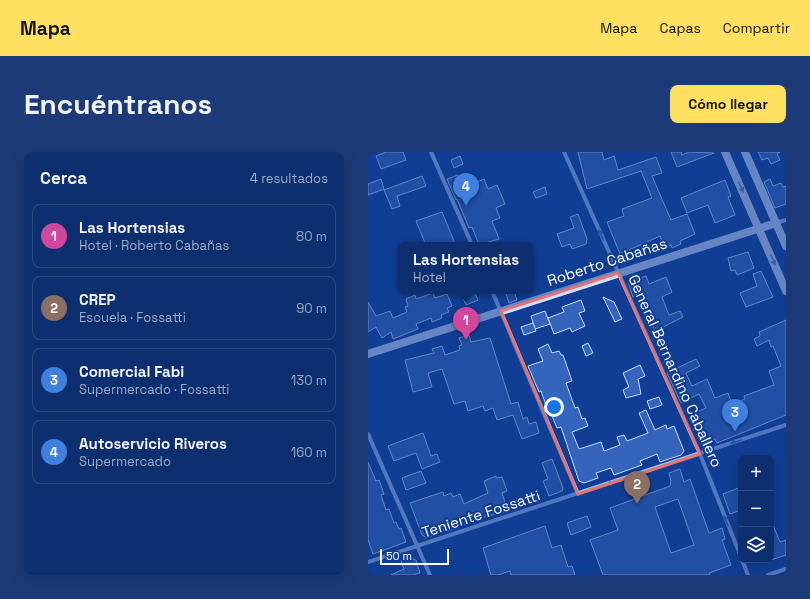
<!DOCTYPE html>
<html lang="es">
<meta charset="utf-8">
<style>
body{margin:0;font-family:"Space Grotesk",sans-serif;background:#1b3a77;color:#f1f3f6}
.controls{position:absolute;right:12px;bottom:12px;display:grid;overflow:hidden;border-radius:8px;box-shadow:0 4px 16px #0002}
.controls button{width:36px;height:36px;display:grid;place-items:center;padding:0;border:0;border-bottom:1px solid #2d4a82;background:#0d2e6f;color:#f1f3f6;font:20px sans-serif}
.scale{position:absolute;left:12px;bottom:10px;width:69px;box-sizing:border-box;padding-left:4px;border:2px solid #fff;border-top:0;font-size:11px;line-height:14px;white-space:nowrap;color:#fff;-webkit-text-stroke:3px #113e94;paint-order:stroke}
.you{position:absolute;left:186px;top:255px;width:14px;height:14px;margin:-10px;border:3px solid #fff;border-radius:50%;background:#1a73e8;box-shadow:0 0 0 6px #1a73e833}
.badge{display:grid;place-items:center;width:26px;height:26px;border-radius:50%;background:#ffe061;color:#fff;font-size:13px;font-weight:700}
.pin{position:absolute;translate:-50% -33px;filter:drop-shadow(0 1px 2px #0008)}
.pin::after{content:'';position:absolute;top:21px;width:14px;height:12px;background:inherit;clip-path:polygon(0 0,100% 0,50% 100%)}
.popup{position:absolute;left:30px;top:90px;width:136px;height:52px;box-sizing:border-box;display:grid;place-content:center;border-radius:8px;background:#0d2e6f;filter:drop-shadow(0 1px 3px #0005);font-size:13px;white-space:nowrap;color:#9aa8c3}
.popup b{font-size:15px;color:#f1f3f6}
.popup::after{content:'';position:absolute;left:50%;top:100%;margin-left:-8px;border:8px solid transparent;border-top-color:#0d2e6f}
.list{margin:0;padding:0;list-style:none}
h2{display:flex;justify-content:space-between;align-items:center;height:52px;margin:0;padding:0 16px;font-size:17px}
h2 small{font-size:13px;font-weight:400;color:#9aa8c3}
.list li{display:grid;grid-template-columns:26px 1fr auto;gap:12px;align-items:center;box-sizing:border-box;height:64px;margin:0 8px 8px;padding:0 8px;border:1px solid #2d4a82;border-radius:8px}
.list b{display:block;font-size:15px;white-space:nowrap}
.list p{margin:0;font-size:13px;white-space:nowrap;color:#9aa8c3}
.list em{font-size:13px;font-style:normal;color:#9aa8c3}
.icon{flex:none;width:22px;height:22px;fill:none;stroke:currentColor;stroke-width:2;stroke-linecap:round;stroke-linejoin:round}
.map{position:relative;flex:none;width:418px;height:423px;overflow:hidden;border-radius:8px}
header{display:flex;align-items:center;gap:24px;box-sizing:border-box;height:56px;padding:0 20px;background:#ffe061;color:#111}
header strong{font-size:19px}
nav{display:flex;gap:22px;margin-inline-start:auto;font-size:14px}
.intro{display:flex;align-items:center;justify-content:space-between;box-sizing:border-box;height:96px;padding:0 24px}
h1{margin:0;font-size:28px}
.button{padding:10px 18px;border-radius:8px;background:#ffe061;color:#111;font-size:14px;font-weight:700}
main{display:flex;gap:24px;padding:0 24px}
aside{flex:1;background:#0d2e6f;border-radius:8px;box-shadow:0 4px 16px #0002}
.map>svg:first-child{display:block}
</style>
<header>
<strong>Mapa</strong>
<nav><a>Mapa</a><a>Capas</a><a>Compartir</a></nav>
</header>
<div class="intro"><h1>Encuéntranos</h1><a class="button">Cómo llegar</a></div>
<main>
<aside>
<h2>Cerca<small>4 resultados</small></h2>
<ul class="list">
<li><span class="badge" style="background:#d1479c">1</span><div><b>Las Hortensias</b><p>Hotel · Roberto Cabañas</p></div><em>80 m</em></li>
<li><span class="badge" style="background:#8d6e63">2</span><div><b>CREP</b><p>Escuela · Fossatti</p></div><em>90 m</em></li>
<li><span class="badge" style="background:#3f7fe0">3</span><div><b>Comercial Fabi</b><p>Supermercado · Fossatti</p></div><em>130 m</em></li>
<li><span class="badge" style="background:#3f7fe0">4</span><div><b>Autoservicio Riveros</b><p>Supermercado</p></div><em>160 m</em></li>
</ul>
</aside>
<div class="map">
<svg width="418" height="423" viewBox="0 0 418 423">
<rect width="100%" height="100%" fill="#113e94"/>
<g fill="#3564bc" stroke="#c7dbfd" fill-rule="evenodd">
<polygon points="18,0 35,0 38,8 13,17 8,4"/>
<polygon points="210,0 234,0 236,8 246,4 250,18 288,5 294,21 284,24 303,68 319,62 327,82 312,89 313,92 304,96 303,93 297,96 292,84 252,102 239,70 256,64 254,57 284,46 273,19 219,37"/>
<polygon points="303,0 313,0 314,3 321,0 346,1 309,15"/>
<polygon points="390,0 412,0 409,2 412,8 403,12 400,6 394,8"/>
<polygon points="92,4 95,12 86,16 83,8"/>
<polygon points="90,23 92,29 95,28 98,35 116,27 120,37 129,33 137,52 128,56 132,66 124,69 131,87 111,93 104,75 101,76 89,47 88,48 79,27"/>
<polygon points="54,24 58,34 29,44 32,54 24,57 16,38"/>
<polygon points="13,27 16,37 0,43 0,32"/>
<polygon points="402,27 405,34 413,31 415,35 418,34 418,52 407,56 396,30"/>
<polygon points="357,28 363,44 360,45 367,63 347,71 340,53 319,61 313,46"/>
<polygon points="177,35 179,42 168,46 165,40"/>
<polygon points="74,60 86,89 84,90 85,93 58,93 48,69"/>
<polygon points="210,62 219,87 218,92 204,97 202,92 194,95 189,82 206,76 202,65"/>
<polygon points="380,100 386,116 369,123 367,118 363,119 360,106"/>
<polygon points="393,119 405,145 378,155 372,141 389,134 385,122"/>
<polygon points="278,124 281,132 298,125 304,140 294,145 301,163 312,159 315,165 287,179 282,168 279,169 274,157 276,156 272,143 265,145 260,130"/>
<polygon points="92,139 106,139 110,148 98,153"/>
<polygon points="137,139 146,139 149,148 141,151"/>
<polygon points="65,141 67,146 79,142 84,154 79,156 81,160 73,163 74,166 64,170 63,166 48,172 50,177 25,187 23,180 14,186 8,175 0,180 0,150 8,164 22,159 25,166 39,160 37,155 40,154 38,147 47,143 48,147"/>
<polygon points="235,145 246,150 254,167 247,170"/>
<polygon points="213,148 217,159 211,161 217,174 204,180 202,176 186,182 180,166 196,160 194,155"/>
<polygon points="177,159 182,172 167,177 163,164"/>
<polygon points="418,168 418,263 349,291 347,287 335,291 322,263 338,256 331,242 313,251 299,221 328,207 332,214 318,221 324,234 339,227 347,246 360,241 364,252 377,247 376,244 406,233 401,219 413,214 405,194 403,195 401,188 389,194 386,187 392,184 391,180"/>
<polygon points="165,171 168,179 156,183 153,175"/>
<polygon points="101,183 103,190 122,186 143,252 150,250 155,267 159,265 161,272 168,270 171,281 154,287 145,263 129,268 125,256 117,259 115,254 100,259 97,249 86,252 74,217 60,221 64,235 45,240 37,208 66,201 64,197 74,194 77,203 92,198 91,194 94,193 91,186"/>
<polygon points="220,191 225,201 218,204 214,194"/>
<polygon points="180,192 184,201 191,199 193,203 195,203 204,229 198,231 207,256 210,255 214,267 217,266 220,274 204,280 211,297 233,290 236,299 252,293 249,285 256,283 259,289 280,281 271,261 278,258 287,278 298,273 299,277 306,274 316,299 313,303 292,310 289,302 272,309 274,313 246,323 243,316 228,321 230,326 216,331 211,329 193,275 189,276 182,259 180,259 173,239 171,240 160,214 175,209 170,197"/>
<polygon points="272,213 277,224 270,227 273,242 258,246 255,238 261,235 255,221"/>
<polygon points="291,245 294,253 282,257 279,249"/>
<polygon points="55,281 63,304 69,302 72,310 54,317 48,301 26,309 20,294"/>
<polygon points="184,307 195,336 194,339 181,344 175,329 180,327 174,311"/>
<polygon points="0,310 8,329 11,328 16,342 13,343 18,358 21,357 26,371 28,370 31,377 33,376 38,390 5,402 0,388"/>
<path d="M312 317 316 330 322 327 341 381 354 376 357 387 354 388 363 413 341 421 342 423H235L222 388 250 378 242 356 302 334 303 329 301 321ZM310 347 326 393 303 401 287 355Z"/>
<polygon points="53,319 58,331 38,338 34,326"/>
<polygon points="128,324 128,326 134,325 139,339 134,341 140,359 116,365 93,374 92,371 59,386 54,383 42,351 75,340 76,344 83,341 85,345 92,342 96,352 120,341 116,329"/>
<polygon points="373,335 373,358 362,362 355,342"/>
<polygon points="219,364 223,375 203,383 199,371"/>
<polygon points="403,368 412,390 418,388 418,403 403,408"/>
<polygon points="177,374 184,396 193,393 200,415 204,414 207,423 143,423 142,419 130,423 123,423 115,396"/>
<polygon points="42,406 48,408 52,421 45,423 23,423 36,417 33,409"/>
</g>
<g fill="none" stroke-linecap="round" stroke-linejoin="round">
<g stroke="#9fbdf3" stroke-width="4">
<polyline points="63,0 104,93"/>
<polyline points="196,0 332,302 373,405"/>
<polyline points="408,71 418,68"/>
<polyline points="124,139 210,342"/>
<polyline points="0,282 62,423"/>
<polyline points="374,408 380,423"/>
<polyline points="0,410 418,273"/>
<polyline points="400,423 418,417"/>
</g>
<g stroke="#cfdefd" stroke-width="8">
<polyline points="357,0 418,139"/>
<polyline points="377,0 418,94"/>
<polyline points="0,202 408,71"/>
</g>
</g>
<defs><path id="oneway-solid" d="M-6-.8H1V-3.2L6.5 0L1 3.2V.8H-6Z"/></defs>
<g fill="#6686c3">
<use href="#oneway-solid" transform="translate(373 35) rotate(65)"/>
<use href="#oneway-solid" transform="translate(405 108) rotate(67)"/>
</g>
<g fill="#436ab5">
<use href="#oneway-solid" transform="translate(233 83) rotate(-114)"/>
<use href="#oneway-solid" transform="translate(368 290) rotate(161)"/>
<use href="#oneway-solid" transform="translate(244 331) rotate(162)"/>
<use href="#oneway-solid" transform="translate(358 369) rotate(-112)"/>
</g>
<path d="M0 0H418V423H0ZM250 121 332 302 210 342 133 159Z" fill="#113e94" fill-opacity=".55" fill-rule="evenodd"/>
<path fill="none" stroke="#e47373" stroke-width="3" stroke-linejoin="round" d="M250 121 332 302 210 342 133 159Z"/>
<g text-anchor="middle" stroke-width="4" stroke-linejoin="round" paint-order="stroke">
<g font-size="15" fill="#fff" stroke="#113e94">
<text transform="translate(239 110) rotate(-18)" y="5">Roberto Cabañas</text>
<text transform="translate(307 219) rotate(66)" y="5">General Bernardino Caballero</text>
<text transform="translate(113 362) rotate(-18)" y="5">Teniente Fossatti</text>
</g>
</g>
</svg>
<div class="controls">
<button>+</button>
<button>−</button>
<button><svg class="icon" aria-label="layers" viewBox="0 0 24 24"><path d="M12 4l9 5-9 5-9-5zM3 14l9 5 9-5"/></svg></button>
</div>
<div class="scale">50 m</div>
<div class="you"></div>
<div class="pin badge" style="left:98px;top:188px;background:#d1479c">1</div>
<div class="popup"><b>Las Hortensias</b>Hotel</div>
<div class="pin badge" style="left:269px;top:352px;background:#8d6e63">2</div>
<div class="pin badge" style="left:367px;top:280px;background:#3f7fe0">3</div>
<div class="pin badge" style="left:98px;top:54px;background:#3f7fe0">4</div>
</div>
</main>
